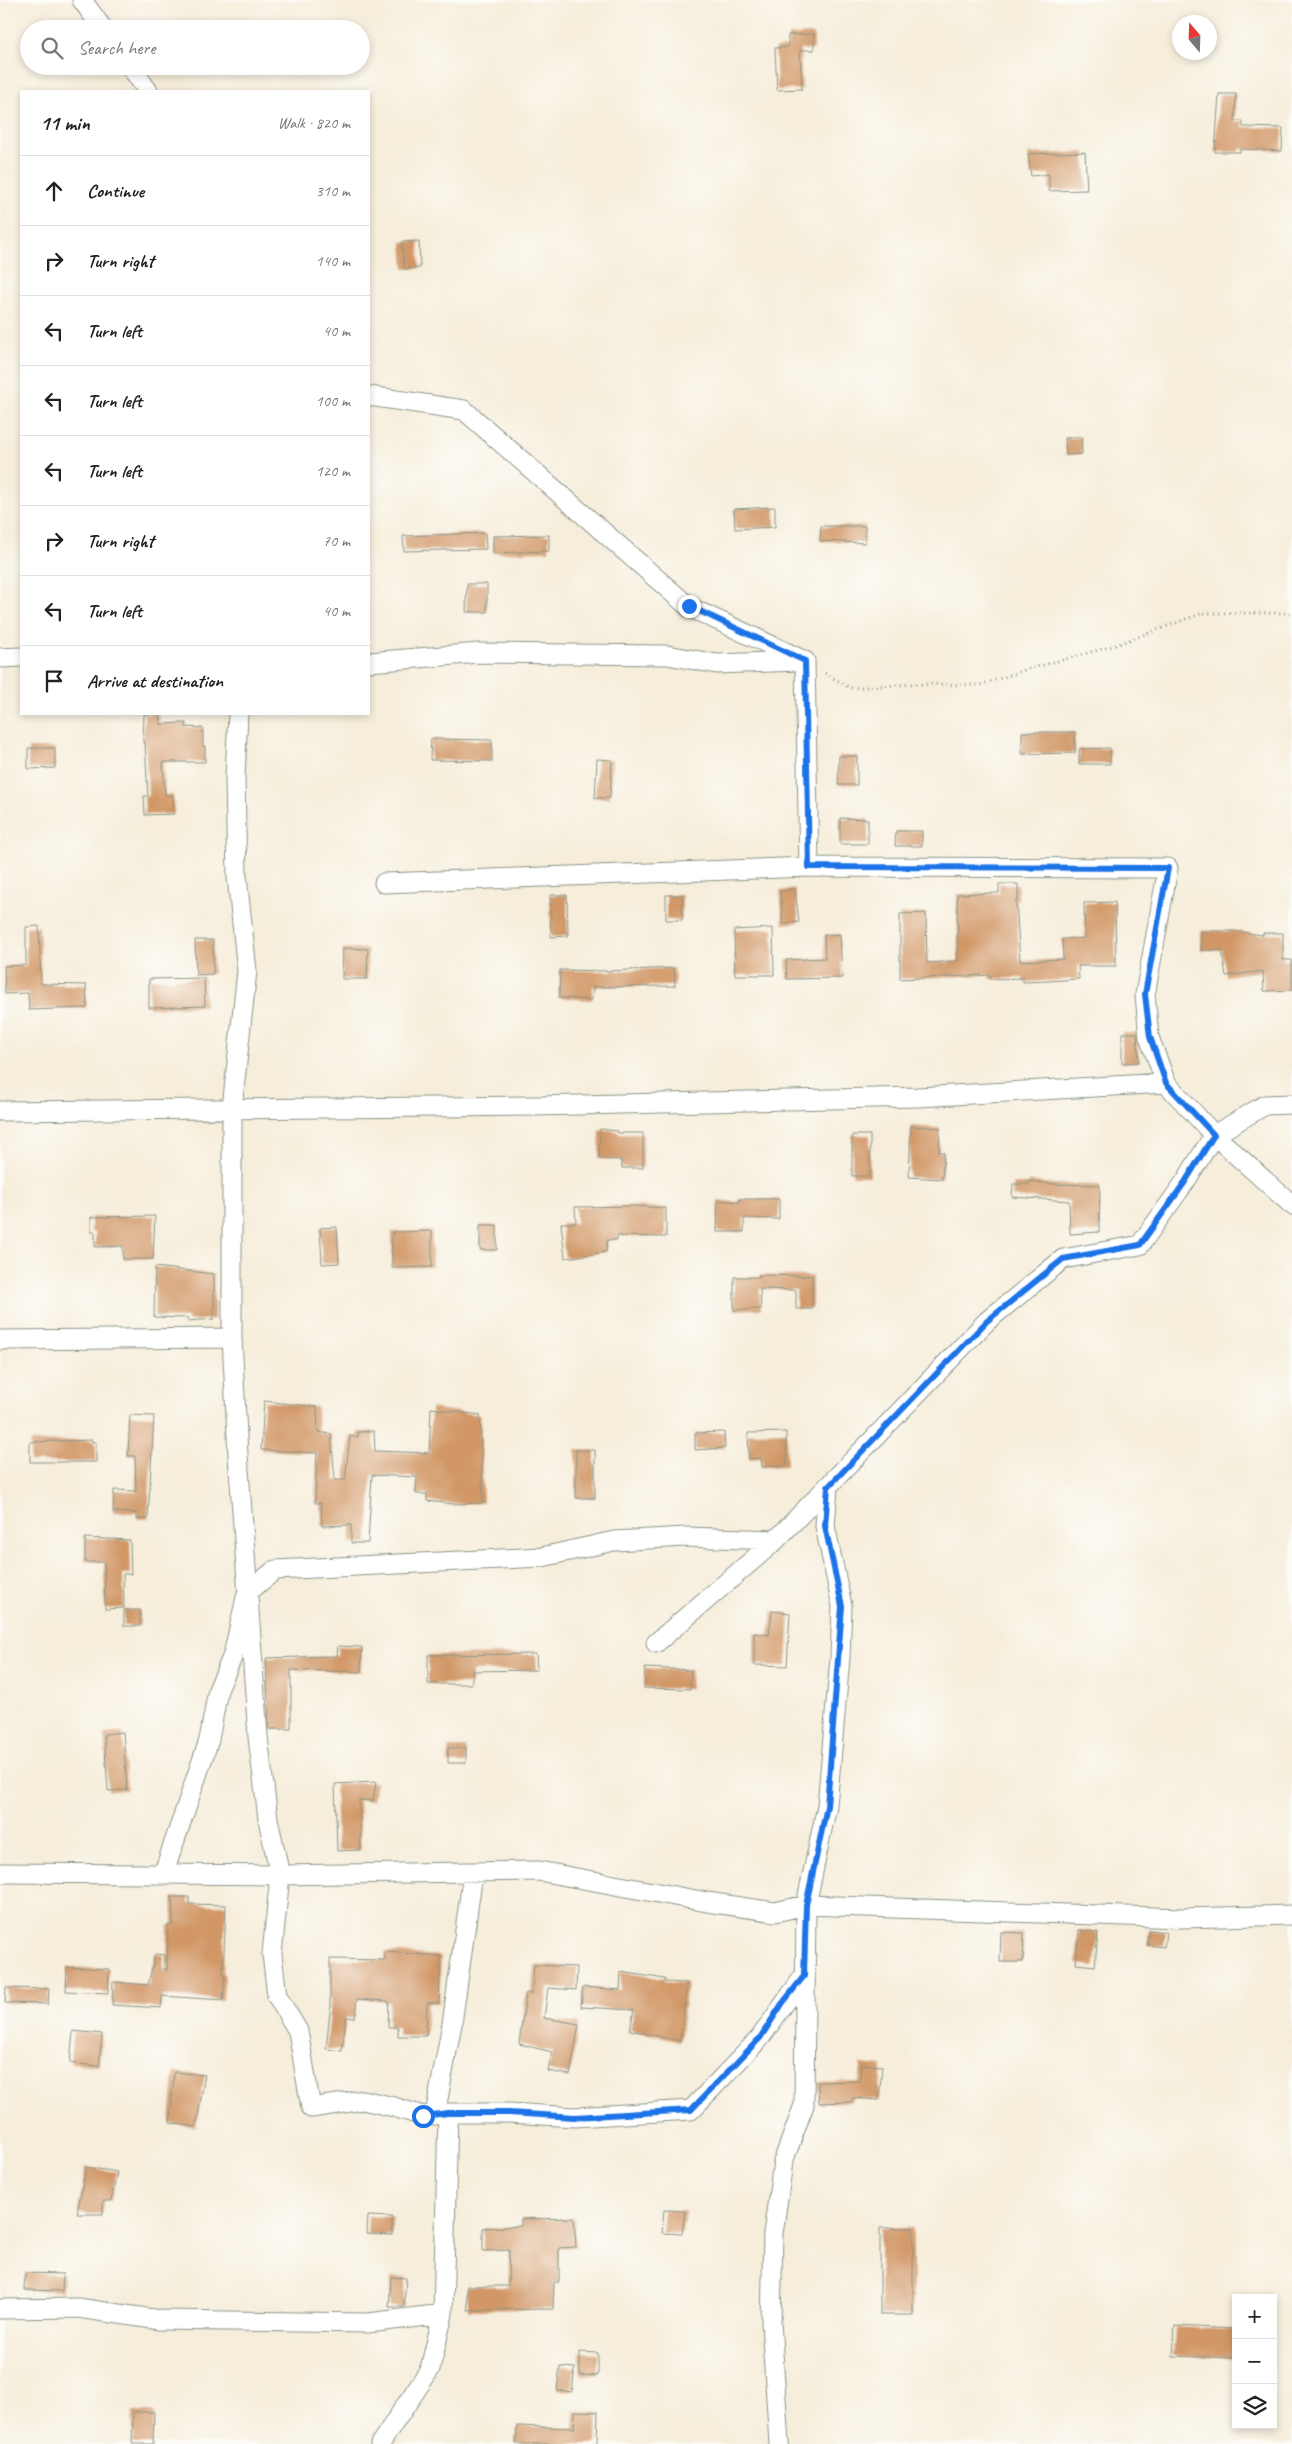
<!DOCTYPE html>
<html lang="en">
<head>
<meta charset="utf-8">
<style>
	body { margin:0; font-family:Caveat,sans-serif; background:#f2f2f2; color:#222 }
	.controls { position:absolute; right:15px; bottom:15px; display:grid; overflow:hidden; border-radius:0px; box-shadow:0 2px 8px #0003 }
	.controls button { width:45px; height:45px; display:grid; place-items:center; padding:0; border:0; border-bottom:1px solid #e0e0e0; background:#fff; color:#222; font:25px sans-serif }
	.compass { position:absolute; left:1172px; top:15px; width:45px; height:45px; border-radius:50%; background:#fff; box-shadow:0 2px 8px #0003; rotate:341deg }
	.stop { position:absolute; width:15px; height:15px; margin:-11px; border:4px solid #1a73e8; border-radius:50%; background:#fff }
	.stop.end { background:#1a73e8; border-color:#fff; box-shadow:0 1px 5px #0008 }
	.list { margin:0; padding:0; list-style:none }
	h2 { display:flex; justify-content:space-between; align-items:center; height:65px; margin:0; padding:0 20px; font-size:21px }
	h2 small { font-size:16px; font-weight:400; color:#767676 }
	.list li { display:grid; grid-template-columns:32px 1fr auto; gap:15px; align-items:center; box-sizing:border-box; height:70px; padding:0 20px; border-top:1px solid #e0e0e0 }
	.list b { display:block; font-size:19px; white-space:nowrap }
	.list em { font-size:16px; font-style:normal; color:#767676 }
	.icon { flex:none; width:28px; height:28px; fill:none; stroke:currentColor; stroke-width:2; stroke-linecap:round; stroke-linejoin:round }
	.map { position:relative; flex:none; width:1292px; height:2444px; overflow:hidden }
	.search { position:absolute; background:#fff; box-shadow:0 2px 8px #0003; left:20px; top:20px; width:350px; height:55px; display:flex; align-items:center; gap:12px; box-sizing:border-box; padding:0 18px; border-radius:28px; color:#767676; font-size:19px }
	.panel { position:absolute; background:#fff; box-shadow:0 2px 8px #0003; left:20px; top:90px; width:350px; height:625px; border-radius:0px }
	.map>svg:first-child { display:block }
	.building { fill:#d19766 }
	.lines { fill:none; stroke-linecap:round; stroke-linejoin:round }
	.minor-casing { stroke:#8a9587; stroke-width:21 }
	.path { stroke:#8a9587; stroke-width:3; stroke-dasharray:1 4; stroke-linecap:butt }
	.minor { stroke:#fff; stroke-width:19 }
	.route { stroke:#1a73e8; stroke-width:6 }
</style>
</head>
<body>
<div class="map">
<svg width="1292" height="2444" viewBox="0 0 1292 2444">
	<rect width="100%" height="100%" fill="#fdfcf7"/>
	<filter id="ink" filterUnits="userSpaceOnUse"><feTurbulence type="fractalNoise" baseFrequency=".02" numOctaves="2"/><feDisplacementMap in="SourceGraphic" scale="10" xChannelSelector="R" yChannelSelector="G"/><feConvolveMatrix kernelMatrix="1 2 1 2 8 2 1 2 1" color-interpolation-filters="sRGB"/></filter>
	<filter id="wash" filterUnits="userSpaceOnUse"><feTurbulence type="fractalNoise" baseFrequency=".0096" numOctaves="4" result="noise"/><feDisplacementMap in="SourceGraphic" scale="20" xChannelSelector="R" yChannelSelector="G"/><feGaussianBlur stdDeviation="1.12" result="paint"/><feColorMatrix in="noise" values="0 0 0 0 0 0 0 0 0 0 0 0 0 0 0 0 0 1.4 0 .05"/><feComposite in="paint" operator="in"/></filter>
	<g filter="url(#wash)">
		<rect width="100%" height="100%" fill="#f6edda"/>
		<g id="blocks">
			<path class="building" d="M814,34V50H800L802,89L777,90L775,48L788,47V35Z
				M1219,94H1236L1235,121H1243V127L1283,128L1282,151L1240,149V152H1215Z
				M1085,152L1087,190L1049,191V174L1031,176L1028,154Z
				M419,241L420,268L404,269L402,242Z
				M1081,437L1082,454L1066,455L1065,438Z
				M775,507V527L735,529L734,509Z
				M821,526H865V543L820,541Z
				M485,533L486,549L404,551L403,536Z
				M549,535V551L493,553V536Z
				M467,584H487V612H466Z
				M144,714H159L160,724L186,723V727L203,728V746H205V762H163L165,795H173L174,814L145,815L144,796H148L145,743H143Z
				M1022,732H1075V753L1022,754Z
				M431,739L492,740V761L430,760Z
				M28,748H55V768L28,769Z
				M1110,748V764H1079V749Z
				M839,756H857V785H838Z
				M597,759L612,760L610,798H595Z
				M840,818L868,819V844H840Z
				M896,831H922V846H895Z
				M999,884H1018V900H1016L1020,961L1063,959L1062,939L1085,938L1084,903L1115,902L1116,966H1078L1079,979L1049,981L1023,982V978L990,979V975L900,979V914L926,913L927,963L958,961L957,894L999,893Z
				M795,889L799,922L783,924L780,891Z
				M550,895H567L568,936L551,937Z
				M666,895H682V920H666Z
				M39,926L41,984L86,985L87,1008L29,1010L28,993L5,994L4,966L26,965V927Z
				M773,928L774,975H735L734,930Z
				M1201,931H1234L1263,935V933H1283V960H1292V990L1264,991L1263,971L1226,976L1222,950H1201Z
				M840,934L842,978L787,979L786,960L825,958L824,935Z
				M195,940H213V974L196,975Z
				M343,948L368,949L367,979H342Z
				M674,968L675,986L593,987L592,1000L559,998L560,970L607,971Z
				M204,978L205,1006L149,1008V979Z
				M1122,1033H1137L1139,1062L1122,1063Z
				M911,1126L940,1128L939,1152H944L942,1179L909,1177Z
				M600,1129L618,1131V1133H643V1168H622L621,1160L599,1159Z
				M852,1135H870V1176H852Z
				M1029,1181L1053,1184L1100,1185L1099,1232L1070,1234L1069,1201L1012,1197L1013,1184H1029Z
				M739,1199H779V1219L744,1218V1232H717L718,1200L739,1202Z
				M633,1206L666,1208V1237L617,1236V1240H607L606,1252L565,1258L561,1223H576L575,1207Z
				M155,1216L153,1259H123V1246L95,1247V1232H91V1217Z
				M480,1225H497V1250H480Z
				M337,1227L339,1263L322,1264L320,1228Z
				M432,1231V1267L392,1268V1232Z
				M155,1267L214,1274V1319L188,1321V1318L154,1317Z
				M759,1275L812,1276V1309H796V1290L760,1289L761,1309L734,1310V1277H759Z
				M264,1401L317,1407L318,1432L331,1434L335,1480H345L350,1436L358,1437V1432L374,1431L375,1451L429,1453L431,1408L480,1415L483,1503L453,1504L427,1501V1494H416L417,1477L372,1475L368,1543H351V1525L322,1526L321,1503H315L317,1453L261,1450Z
				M130,1415L154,1416L148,1519H137V1513L113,1512L114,1490L136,1491L135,1456H128Z
				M724,1432L725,1448L695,1450V1433Z
				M786,1432L787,1466L762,1467L761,1458L749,1459L748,1433Z
				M92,1440V1442H96V1462H30V1442Z
				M576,1450H595V1498H576Z
				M85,1538L130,1540L131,1574H123L124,1608L105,1609L104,1562H85Z
				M124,1610H140V1626H124Z
				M772,1611L790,1613L787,1666L754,1665V1633L769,1635Z
				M338,1646L362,1647L361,1672L291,1670V1729H269L266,1658L337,1656Z
				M536,1654L537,1670L472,1671V1684H428V1655Z
				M645,1668L691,1670L690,1689L644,1688Z
				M123,1732L127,1790L108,1791L104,1734Z
				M448,1748H466V1763H448Z
				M376,1782L373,1801L359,1800L361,1850L337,1851L335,1784Z
				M172,1897H189V1904L226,1905L223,1974L225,1975L223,2000L162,1996L161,2008L112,2005L113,1982L148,1985L155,1954L164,1955V1969L167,1970L168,1925H173Z
				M1079,1930L1098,1932L1095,1966L1076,1964Z
				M1149,1930L1166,1932L1164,1947L1147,1945Z
				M1001,1932L1024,1933L1023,1962H1000Z
				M385,1952L441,1956L439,2003H427L426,2036H398V2027H388L389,2002L386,2001L357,1999L355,2018L346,2017L342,2051L326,2049L330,2012V1959L385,1960Z
				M534,1965L577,1967L576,1990L548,1988L544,2018L579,2024L570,2075L548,2071L552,2052L519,2044L526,1993H532Z
				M67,1967L109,1969L108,1993L66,1991Z
				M621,1972L665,1979V1982L687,1983L680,2041L630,2030L634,2010L581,2007L583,1987L620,1990Z
				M6,1988L49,1989L48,2004L5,2003Z
				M73,2031L102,2034L99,2066L70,2063Z
				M861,2064L882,2066L879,2100L852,2098V2102L819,2103L818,2082L860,2081Z
				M174,2072L205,2075L196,2127L170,2123Z
				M86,2167L117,2172L111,2201H103V2214H77Z
				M664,2210L685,2211L682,2234L662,2233Z
				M368,2216L392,2217V2235L367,2234Z
				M574,2218L576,2247L559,2248V2282H554L553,2309L468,2310L467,2286H508L509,2250L483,2251V2228L521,2226V2219Z
				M880,2228H913V2315H880Z
				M25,2273L63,2274L62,2291L24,2290Z
				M391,2277L406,2278L404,2307H389Z
				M1175,2326L1236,2329V2358L1173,2356Z
				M580,2352L598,2353V2376L580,2375Z
				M560,2367L575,2368L572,2392L557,2390Z
				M575,2411L598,2412L597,2444H516L517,2426L574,2428Z
				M133,2412H154L153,2444H132Z"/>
		</g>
	</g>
	<g filter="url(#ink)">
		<use href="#blocks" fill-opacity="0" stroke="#8a9587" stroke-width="1"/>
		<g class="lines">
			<defs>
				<path id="minor" d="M82,0L103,29
					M130,66L148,91
					M369,396L464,410L689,607L805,661L809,867
					M0,658L21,657
					M369,662L479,653L667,655L717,664L801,661
					M238,714L235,777L237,877L247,971L232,1108V1338L238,1455L258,1737L268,1819L280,1875L272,1954L277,1996L298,2031L311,2108L363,2100L394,2107L423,2116L448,2113
					M384,883L809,867L1168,868L1145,995L1149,1037L1166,1083L1214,1135L1292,1205
					M0,1111L536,1106L918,1097L1166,1083
					M0,1340L232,1338
					M656,1643L776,1540L987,1321L1063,1259L1140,1245L1185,1182L1214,1135L1265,1105L1292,1104
					M0,1873L280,1875L539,1871L707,1902L775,1912L806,1905L1182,1918L1292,1915
					M163,1875L209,1740L218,1690L233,1655L247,1593L275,1570L542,1557L614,1541L685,1537L776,1540
					M435,2115L452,2024L473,1873
					M0,2309L78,2308L160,2320L368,2323L443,2314
					M380,2444L430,2369L443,2314L448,2113H509L575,2117L691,2110L760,2038L804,1976
					M779,2444L771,2322L773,2234L783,2162L804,2105L806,1905L827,1806L840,1658L842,1606L825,1526L828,1487"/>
			</defs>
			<use href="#minor" class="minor-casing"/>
			<path class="path" d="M825,673L850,688L912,684L980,685L1025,670L1113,646L1203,613H1292"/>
			<use href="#minor" class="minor"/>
		</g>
	</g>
	<g class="lines" filter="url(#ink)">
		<path class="route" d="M423,2116L448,2113H509L575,2117L691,2110L760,2038L782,2004L804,1976L806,1905L827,1806L842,1606L825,1526L828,1487L987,1321L1063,1259L1140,1245L1185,1182L1214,1135L1166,1083L1150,1037L1145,994L1168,868L809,867L805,661L689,606"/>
	</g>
</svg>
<div class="controls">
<button>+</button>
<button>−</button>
<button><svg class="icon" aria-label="layers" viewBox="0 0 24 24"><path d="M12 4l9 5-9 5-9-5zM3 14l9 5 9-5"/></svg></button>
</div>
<svg class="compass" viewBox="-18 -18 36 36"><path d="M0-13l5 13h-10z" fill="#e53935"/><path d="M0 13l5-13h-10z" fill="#767676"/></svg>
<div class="stop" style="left:423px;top:2116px"></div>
<div class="stop end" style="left:689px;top:606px"></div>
<div class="search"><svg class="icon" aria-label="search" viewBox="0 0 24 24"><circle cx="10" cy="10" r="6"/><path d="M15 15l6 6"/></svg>Search here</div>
<section class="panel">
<h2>11 min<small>Walk · 820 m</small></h2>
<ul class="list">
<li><svg class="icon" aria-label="ahead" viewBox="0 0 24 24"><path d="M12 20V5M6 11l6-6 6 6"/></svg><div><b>Continue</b></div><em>310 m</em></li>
<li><svg class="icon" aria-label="right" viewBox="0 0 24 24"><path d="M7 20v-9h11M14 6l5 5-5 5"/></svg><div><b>Turn right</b></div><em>140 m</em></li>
<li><svg class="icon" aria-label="left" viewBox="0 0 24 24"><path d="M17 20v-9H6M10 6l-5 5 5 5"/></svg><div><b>Turn left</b></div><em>40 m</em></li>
<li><svg class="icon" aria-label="left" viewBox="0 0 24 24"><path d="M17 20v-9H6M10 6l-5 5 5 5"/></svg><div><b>Turn left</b></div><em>100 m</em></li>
<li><svg class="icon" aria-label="left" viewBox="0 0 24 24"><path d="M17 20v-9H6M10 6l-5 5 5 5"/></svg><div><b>Turn left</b></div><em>120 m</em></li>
<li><svg class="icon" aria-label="right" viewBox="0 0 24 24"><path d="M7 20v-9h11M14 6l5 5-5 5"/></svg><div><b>Turn right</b></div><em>70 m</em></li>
<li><svg class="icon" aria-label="left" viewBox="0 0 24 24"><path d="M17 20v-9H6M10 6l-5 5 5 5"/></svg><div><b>Turn left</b></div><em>40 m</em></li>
<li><svg class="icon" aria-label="arrive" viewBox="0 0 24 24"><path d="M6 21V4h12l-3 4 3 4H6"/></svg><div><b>Arrive at destination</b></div></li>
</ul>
</section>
</div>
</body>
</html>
